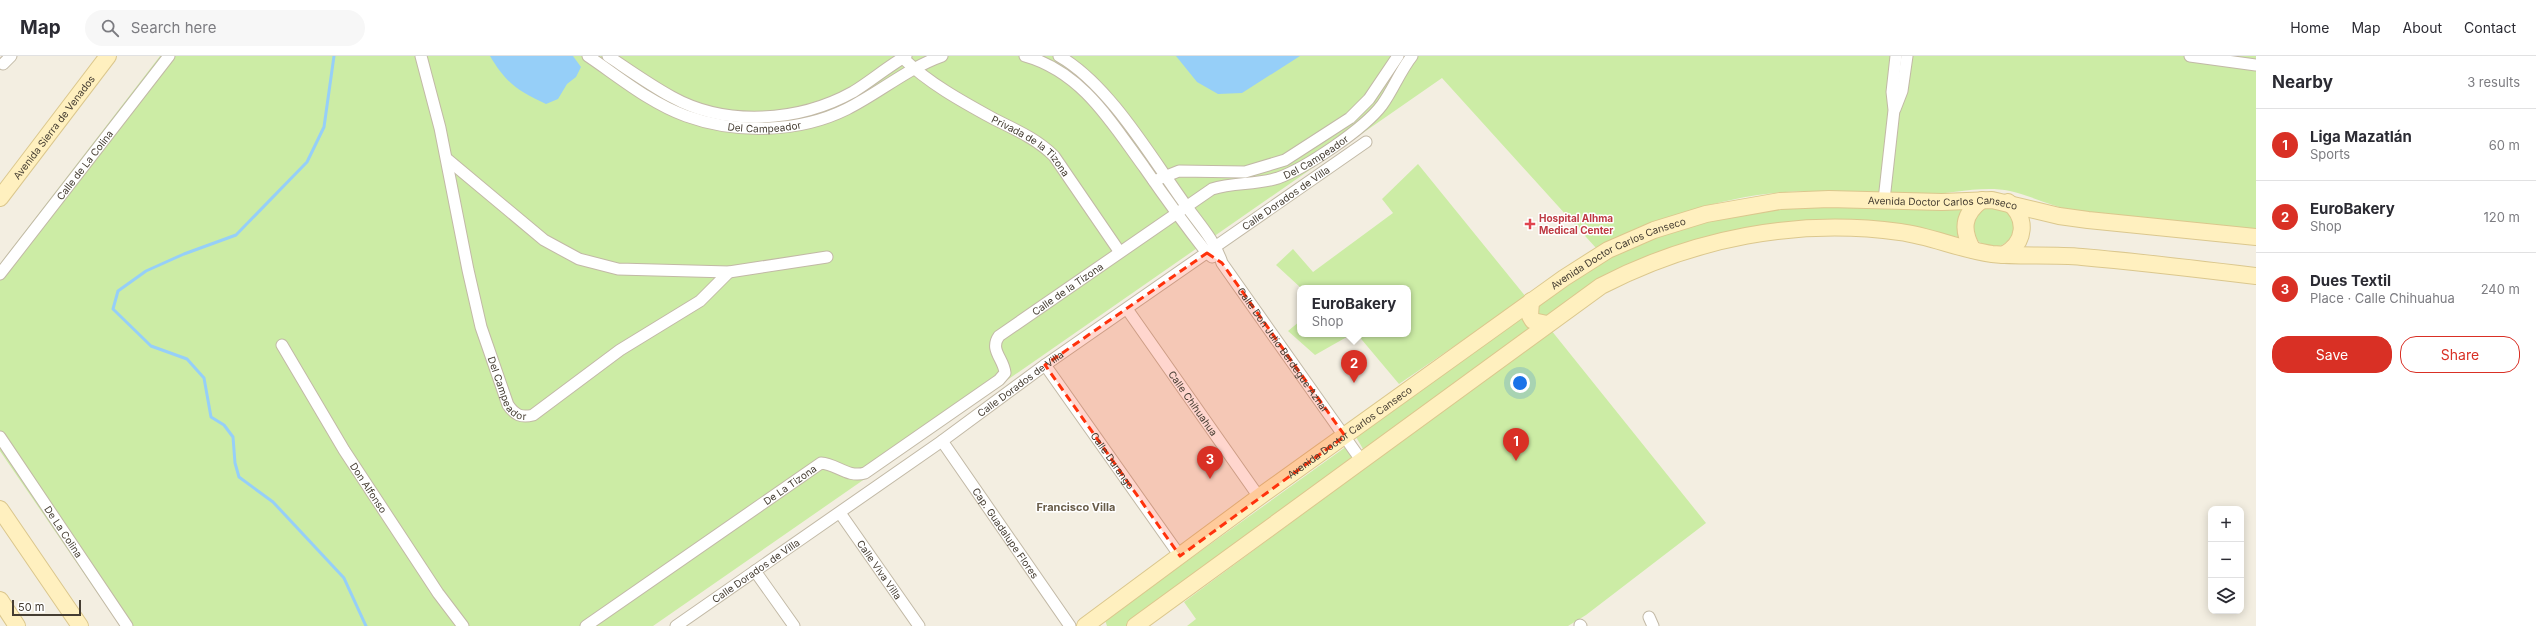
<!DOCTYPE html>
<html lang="en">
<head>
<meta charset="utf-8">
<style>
	body { margin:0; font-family:Inter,sans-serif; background:#f7f7f7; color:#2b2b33 }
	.controls { position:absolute; right:12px; bottom:12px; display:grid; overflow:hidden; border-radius:8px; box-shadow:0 2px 10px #0003 }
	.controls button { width:36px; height:36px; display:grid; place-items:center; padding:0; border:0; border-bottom:1px solid #e1e1e2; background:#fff; color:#2b2b33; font:20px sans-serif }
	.scale { position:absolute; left:12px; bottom:10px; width:69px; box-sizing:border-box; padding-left:4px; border:2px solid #453d32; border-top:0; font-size:11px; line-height:14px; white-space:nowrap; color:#453d32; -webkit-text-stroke:3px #fff; paint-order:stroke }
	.you { position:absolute; left:1520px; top:327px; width:14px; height:14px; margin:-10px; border:3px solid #fff; border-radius:50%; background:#1a73e8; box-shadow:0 0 0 6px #1a73e833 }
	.badge { display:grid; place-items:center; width:26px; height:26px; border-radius:50%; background:#d93025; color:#fff; font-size:13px; font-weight:700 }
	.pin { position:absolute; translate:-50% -33px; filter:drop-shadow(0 1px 2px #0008) }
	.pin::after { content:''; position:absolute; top:21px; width:14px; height:12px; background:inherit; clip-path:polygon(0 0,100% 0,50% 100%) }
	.popup { position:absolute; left:1297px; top:229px; width:114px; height:52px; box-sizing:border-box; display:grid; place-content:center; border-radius:8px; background:#fff; filter:drop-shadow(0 1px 3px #0005); font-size:13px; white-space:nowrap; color:#7c7c81 }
	.popup b { font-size:15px; color:#2b2b33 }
	.popup::after { content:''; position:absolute; left:50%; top:100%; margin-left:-8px; border:8px solid transparent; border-top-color:#fff }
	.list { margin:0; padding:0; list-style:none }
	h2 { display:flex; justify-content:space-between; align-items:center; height:52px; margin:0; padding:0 16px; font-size:17px }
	h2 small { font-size:13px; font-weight:400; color:#7c7c81 }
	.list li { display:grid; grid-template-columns:26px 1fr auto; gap:12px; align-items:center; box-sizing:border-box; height:72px; padding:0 16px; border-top:1px solid #e1e1e2 }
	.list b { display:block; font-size:15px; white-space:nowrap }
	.list p { margin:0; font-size:13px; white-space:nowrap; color:#7c7c81 }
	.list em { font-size:13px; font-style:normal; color:#7c7c81 }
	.actions { display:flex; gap:8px; padding:12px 16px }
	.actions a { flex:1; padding:9px 0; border:1px solid #d93025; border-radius:16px; text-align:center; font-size:14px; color:#d93025 }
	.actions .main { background:#d93025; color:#fff }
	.icon { flex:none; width:22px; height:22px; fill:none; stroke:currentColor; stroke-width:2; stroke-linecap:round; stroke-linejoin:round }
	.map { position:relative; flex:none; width:2256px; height:570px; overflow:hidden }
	header { display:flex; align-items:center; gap:24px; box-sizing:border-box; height:56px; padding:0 20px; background:#fff; border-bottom:1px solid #e1e1e2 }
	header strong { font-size:19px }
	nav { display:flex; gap:22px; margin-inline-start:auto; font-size:14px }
	.search { width:280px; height:36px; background:#f7f7f7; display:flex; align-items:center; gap:10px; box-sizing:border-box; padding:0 14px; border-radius:22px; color:#7c7c81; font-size:15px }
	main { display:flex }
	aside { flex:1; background:#fff }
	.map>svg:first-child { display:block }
	.green { fill:#cceca5 }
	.water { fill:#96cff8 }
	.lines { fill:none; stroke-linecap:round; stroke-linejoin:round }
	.stream { stroke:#96cff8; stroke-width:3 }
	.street-casing { stroke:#c2b9a6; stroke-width:13 }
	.secondary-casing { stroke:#dbc78d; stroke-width:18 }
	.street { stroke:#fff; stroke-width:11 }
	.secondary { stroke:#fff0bf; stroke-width:16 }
	.marked { fill:#ff320c; fill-opacity:0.2; stroke:#ff320c; stroke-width:3; stroke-dasharray:8 5; stroke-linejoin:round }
	.health-dot { fill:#e0444e; stroke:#fff; stroke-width:1.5 }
	.labels { text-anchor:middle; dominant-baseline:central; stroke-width:3; stroke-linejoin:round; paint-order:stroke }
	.street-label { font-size:10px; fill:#453d32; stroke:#fff }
	.health-label { font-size:10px; font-weight:bold; fill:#be3a42; stroke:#fff; text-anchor:start }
	.neighbourhood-label { font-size:11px; font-weight:bold; fill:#685c48; stroke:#fff }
</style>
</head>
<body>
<header>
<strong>Map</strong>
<div class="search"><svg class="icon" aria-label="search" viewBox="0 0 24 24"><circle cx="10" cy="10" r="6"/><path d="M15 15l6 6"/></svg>Search here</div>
<nav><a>Home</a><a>Map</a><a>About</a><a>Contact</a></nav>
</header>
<main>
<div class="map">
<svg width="2256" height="570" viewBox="0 0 2256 570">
	<rect width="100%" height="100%" fill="#f3eee1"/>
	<path class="green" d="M160,0H2256V175L2074,155C2052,150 2031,140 2010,135C1982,129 1951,138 1923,139C1884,140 1846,135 1808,135C1732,136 1664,160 1596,192L1442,22L653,570H120L0,395V208Z
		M1418,108L1526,241L1399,328L1357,278H1408V232H1301L1276,209L1293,193L1313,216L1393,157L1382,143Z
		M1972 170a21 21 0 1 1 42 0a21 21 0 1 1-42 0Z
		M1782,150L1967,151L1962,182L1919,173L1867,166L1658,199L1366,398L1356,381L1526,253L1630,190L1690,169Z
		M1300,265V278H1352L1315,299L1288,275Z
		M1551,274L1706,467L1586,559L1568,570H1187L1196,563L1184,546Z
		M1347,390L1353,398L1351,403L1129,570H1107L1105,564Z"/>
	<path class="water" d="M490,0H573L581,11L576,21L567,28L558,43L546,48C518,35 506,27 490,0Z
		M1176,0H1300L1242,37L1218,38L1197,26Z"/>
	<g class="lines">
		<path class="stream" d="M334,0L324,71L307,106L236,179L184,198L146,215L118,235L113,253L151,290L187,303L204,322L211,361L224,369L233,381L235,407L239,421L273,446L344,522L366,570"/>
		<defs>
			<g id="street">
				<path id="s1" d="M421,0L440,72L468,214L481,271L508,349C515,359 521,362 533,359L620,294L700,245L729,216"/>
				<path id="s2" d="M588,0C619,21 650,47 686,60C736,78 799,77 847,53C879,37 908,12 942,0"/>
				<path d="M608,0C629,14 650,29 672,41C726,71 799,66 853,36C871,25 887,11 906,0"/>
				<path d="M1025,0C1082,16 1111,66 1144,111C1164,140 1185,169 1207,197L1212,201"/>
				<path id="s3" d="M1059,0C1110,29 1152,103 1187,151C1200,169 1215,185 1222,207L1361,404"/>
				<path d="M2190,0L2256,9"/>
				<path id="s4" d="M903,2C928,27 963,46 994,63C1016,74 1037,83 1054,100L1119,195"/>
				<path d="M3,8L11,0"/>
				<path d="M1895,53L1902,35L1907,0"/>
				<path d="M447,103L544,184L579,203L618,213L729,216L827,201"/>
				<path d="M1154,125L1179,115L1245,116L1285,104L1350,62L1369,43L1398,0"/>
				<path d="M1884,144L1894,54L1892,36L1896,0"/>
				<path id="s5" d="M0,218L169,0"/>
				<path id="s6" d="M1127,253L1259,441"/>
				<path id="s7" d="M282,289L344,394L438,537L463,570"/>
				<path id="s8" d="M1045,309L1180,500"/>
				<path id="s9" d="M0,381L127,570"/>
				<path id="s10" d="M942,385L1070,570"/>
				<path id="s11" d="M840,457L919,570"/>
				<path d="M755,515L794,570"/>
				<path d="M1649,561L1653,570"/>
				<path d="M1580,569L1581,570"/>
				<path id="s12" d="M586,570L821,407C837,408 847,422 865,417L999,324L1005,317C1004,303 989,294 999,280L1212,133C1233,126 1256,129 1278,122C1306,112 1364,73 1382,49C1393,34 1400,15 1412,0"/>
				<path id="s13" d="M676,570L942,385L1045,309L1366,86"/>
			</g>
			<g id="secondary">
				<path id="s14" d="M0,142L108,0"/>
				<path d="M1973,194C1961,174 1963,158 1982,144"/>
				<path d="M2003,199C2026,187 2028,162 2008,146"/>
				<path d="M1531,245L1530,260L1533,265L1547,268"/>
				<path d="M0,453L80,570"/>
				<path d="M0,544L17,570"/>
				<path id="s15" d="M1085,570L1259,441L1564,222L1608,194L1654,174L1706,158L1780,145L1829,143L1942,146L1992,144L2059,160L2088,164L2256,181"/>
				<path d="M1135,570L1601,230C1694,182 1796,162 1900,176C1931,180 1961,194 1992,198C2021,201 2052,198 2082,201C2140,206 2198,213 2256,220"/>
			</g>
		</defs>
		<use href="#street" class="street-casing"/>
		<use href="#secondary" class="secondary-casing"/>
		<use href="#street" class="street"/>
		<use href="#secondary" class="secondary"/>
	</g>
	<path class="marked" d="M1207,197L1222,207L1345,380L1180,500L1045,309Z"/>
	<path class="health-dot" d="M1528 162h4v4h4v4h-4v4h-4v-4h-4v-4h4z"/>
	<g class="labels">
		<g class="street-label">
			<text stroke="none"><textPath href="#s2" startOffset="195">Del Campeador</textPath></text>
			<text stroke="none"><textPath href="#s14" startOffset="89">Avenida Sierra de Venados</textPath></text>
			<text stroke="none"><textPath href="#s4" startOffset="156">Privada de la Tizona</textPath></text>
			<text stroke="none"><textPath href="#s12" startOffset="913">Del Campeador</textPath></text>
			<text stroke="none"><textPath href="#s5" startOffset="138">Calle de La Colina</textPath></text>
			<text stroke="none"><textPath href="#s13" startOffset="745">Calle Dorados de Villa</textPath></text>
			<text stroke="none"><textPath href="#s15" startOffset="987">Avenida Doctor Carlos Canseco</textPath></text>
			<text stroke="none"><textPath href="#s15" startOffset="652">Avenida Doctor Carlos Canseco</textPath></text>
			<text stroke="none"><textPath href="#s12" startOffset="627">Calle de la Tizona</textPath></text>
			<text stroke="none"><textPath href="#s3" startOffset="372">Calle Don Julio Berdegue Aznar</textPath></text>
			<text stroke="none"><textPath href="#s13" startOffset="421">Calle Dorados de Villa</textPath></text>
			<text stroke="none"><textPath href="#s1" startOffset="346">Del Campeador</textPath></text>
			<text stroke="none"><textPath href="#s6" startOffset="115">Calle Chihuahua</textPath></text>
			<text stroke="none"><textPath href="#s15" startOffset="328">Avenida Doctor Carlos Canseco</textPath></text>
			<text stroke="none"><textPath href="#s8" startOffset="117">Calle Durango</textPath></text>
			<text stroke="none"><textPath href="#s12" startOffset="248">De La Tizona</textPath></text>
			<text stroke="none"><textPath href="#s7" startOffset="167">Don Alfonso</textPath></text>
			<text stroke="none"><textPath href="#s9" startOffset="114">De La Colina</textPath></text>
			<text stroke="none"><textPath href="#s10" startOffset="112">Cap. Guadalupe Flores</textPath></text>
			<text stroke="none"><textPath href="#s11" startOffset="69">Calle Viva Villa</textPath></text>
			<text stroke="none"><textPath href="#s13" startOffset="97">Calle Dorados de Villa</textPath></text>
		</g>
		<g class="health-label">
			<text x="1539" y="162">Hospital Alhma<tspan x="1539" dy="12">Medical Center</tspan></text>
		</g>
		<g class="neighbourhood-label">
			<text x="1076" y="451">Francisco Villa</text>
		</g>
	</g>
</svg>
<div class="controls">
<button>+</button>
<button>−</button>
<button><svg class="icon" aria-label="layers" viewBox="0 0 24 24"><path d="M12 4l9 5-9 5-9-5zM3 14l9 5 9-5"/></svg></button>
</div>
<div class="scale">50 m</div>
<div class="you"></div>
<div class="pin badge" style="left:1516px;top:405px">1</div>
<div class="pin badge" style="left:1354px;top:327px">2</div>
<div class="popup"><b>EuroBakery</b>Shop</div>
<div class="pin badge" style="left:1210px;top:423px">3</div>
</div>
<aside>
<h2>Nearby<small>3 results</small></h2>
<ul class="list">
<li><span class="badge">1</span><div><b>Liga Mazatlán</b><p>Sports</p></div><em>60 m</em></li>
<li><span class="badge">2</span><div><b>EuroBakery</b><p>Shop</p></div><em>120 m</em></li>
<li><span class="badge">3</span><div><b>Dues Textil</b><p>Place · Calle Chihuahua</p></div><em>240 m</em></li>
</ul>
<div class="actions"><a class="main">Save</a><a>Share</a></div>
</aside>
</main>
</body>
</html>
